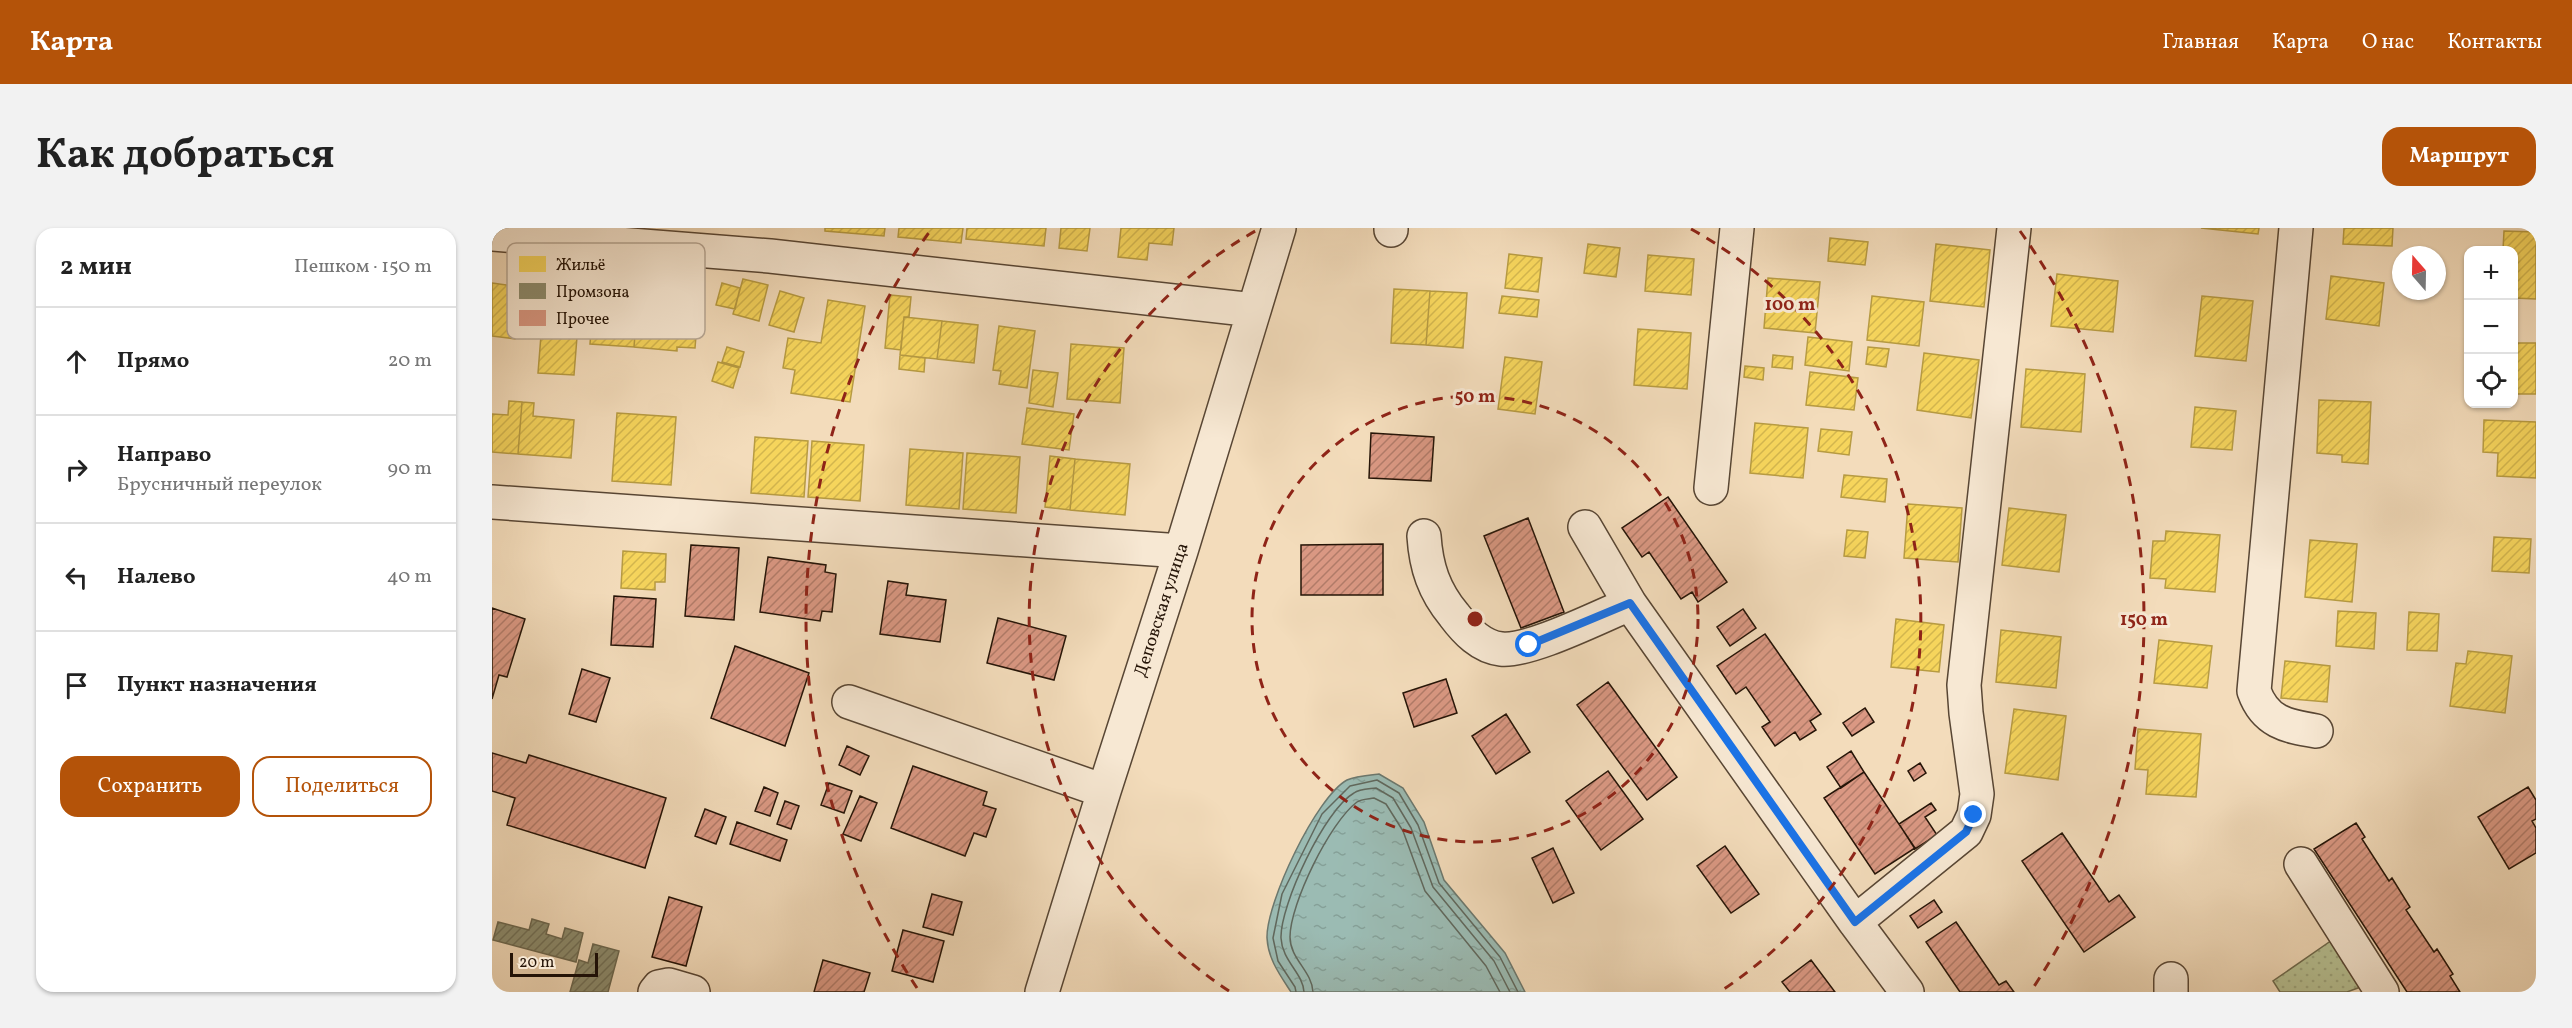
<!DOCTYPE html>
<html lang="ru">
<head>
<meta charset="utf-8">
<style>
	body { margin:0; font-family:Vollkorn,serif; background:#f2f2f2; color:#222 }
	.controls { position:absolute; right:18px; top:18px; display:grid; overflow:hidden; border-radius:12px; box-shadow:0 2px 4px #0004 }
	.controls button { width:54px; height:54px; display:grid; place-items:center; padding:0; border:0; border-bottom:2px solid #e0e0e0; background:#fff; color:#222; font:30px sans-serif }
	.compass { position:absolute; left:1900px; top:18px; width:54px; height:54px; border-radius:50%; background:#fff; box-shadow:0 2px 4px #0004; rotate:340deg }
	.scale { position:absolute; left:18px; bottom:15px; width:88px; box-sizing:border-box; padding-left:6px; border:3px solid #251407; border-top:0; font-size:16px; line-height:21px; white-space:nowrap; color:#251407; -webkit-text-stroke:4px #f7e8d3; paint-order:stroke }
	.stop { position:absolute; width:18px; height:18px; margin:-14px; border:4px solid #1a73e8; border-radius:50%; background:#fff }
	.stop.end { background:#1a73e8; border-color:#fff; box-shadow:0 2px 6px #0008 }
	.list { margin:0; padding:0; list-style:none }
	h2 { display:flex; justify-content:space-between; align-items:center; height:78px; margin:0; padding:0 24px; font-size:26px }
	h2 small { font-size:20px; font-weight:400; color:#767676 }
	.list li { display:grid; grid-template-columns:39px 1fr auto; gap:18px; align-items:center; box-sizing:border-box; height:108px; padding:0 24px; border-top:2px solid #e0e0e0 }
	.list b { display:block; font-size:22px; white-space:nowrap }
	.list p { margin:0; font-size:20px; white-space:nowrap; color:#767676 }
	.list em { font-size:20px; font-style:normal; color:#767676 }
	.actions { display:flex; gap:12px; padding:18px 24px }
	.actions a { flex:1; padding:14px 0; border:2px solid #b45309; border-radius:18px; text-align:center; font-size:21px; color:#b45309 }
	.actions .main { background:#b45309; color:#fff }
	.icon { flex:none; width:33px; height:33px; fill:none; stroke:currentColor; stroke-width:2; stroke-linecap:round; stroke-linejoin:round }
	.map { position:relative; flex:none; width:2044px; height:764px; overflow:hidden; border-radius:18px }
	header { display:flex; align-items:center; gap:36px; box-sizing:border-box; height:84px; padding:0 30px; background:#b45309; color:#fff }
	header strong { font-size:28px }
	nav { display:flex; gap:33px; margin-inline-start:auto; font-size:21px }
	.intro { display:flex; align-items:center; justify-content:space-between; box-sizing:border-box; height:144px; padding:0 36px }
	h1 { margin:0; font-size:42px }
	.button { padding:15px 27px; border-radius:18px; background:#b45309; color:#fff; font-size:21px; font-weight:700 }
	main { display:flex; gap:36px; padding:0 36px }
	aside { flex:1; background:#fff; border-radius:18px; box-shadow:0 2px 4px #0004 }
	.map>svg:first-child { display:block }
	.park { fill:url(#park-dots); stroke:#6e6a4d; stroke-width:1.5 }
	.water { fill:url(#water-ripples); stroke:#6c786e; stroke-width:1.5 }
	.homes { fill:url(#homes-hatch); stroke:#b79b42; stroke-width:1.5 }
	.industry { fill:url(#industry-hatch); stroke:#6d684f; stroke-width:1.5 }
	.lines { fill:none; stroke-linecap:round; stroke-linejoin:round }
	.shore { stroke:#60685d; stroke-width:1.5 }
	.building { fill:url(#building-hatch); stroke:#251407; stroke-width:1.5 }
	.minor-casing { stroke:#584634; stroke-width:36 }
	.minor { stroke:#f7e8d3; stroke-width:33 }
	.route { stroke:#1a73e8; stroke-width:8 }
	.ring { fill:none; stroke:#8f2418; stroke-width:3; stroke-dasharray:10 8 }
	.labels { text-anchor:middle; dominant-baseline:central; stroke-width:6; stroke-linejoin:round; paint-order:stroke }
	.street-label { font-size:18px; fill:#251407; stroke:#f7e8d3 }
	.key { fill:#f7e8d3; stroke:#b8a896; stroke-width:1.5 }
	.key-label { font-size:16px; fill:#251407 }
	.centre { fill:#8f2418; stroke:#f7e8d3; stroke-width:3 }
	.ring-label { font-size:18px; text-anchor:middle; font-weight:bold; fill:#8f2418; stroke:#f7e8d3; stroke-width:6; stroke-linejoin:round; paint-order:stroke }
</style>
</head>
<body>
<header>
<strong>Карта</strong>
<nav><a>Главная</a><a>Карта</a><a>О нас</a><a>Контакты</a></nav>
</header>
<div class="intro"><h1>Как добраться</h1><a class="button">Маршрут</a></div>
<main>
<aside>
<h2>2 мин<small>Пешком · 150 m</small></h2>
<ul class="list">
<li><svg class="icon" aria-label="ahead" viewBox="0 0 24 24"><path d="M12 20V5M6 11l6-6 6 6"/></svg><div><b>Прямо</b></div><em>20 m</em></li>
<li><svg class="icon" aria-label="right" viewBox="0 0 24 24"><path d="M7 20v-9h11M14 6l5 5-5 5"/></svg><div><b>Направо</b><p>Брусничный переулок</p></div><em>90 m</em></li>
<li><svg class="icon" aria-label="left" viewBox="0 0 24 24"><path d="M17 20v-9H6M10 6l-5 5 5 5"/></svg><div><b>Налево</b></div><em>40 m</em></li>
<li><svg class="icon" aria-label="arrive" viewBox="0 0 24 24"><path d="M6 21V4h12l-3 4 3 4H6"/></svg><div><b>Пункт назначения</b></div></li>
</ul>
<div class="actions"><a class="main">Сохранить</a><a>Поделиться</a></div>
</aside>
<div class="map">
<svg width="2044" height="764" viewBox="0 0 2044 764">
	<defs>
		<pattern id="park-dots" width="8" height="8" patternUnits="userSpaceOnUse" patternTransform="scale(1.5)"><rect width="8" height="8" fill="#b7c193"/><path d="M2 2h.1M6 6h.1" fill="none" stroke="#9da57d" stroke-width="1.8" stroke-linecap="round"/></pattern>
		<pattern id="water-ripples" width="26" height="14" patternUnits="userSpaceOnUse" patternTransform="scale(1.5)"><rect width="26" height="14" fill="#9bbbb3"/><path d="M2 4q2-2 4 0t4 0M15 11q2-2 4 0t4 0" fill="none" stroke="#85a098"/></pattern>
		<pattern id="homes-hatch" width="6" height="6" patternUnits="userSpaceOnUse" patternTransform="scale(1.5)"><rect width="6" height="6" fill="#f6d55c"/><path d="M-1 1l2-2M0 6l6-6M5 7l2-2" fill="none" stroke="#d3b64e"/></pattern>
		<pattern id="industry-hatch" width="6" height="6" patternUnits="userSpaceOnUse" patternTransform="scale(1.5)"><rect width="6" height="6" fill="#8c8c6e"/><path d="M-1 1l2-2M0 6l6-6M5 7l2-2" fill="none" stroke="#727158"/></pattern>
		<pattern id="building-hatch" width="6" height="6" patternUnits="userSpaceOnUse" patternTransform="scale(1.5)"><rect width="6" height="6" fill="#da9883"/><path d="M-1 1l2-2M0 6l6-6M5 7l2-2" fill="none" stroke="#b17b69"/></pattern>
	</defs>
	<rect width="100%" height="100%" fill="#f3dcbb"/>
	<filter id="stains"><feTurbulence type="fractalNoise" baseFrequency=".00333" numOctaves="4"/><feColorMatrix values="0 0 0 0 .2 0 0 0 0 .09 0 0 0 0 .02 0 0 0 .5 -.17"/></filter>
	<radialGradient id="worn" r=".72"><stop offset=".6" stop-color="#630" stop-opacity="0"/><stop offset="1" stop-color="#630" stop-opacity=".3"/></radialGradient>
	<path class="park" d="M1843,710L1874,757L1855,764H1788L1781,753Z"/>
	<path class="water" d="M887,546L911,560L932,594L952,652L1013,725L1033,764H799C788,747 776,731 775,710C774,675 824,569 855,552C863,548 878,547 887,546Z"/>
	<path class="homes" d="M333,0H393L392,8L333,3Z
		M407,0H471L469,15L406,9Z
		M475,0H554L552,18L474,11Z
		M569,0H598L595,23L567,20Z
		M629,0H682L680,17L657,15L655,32L626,29Z
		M1709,0H1767L1766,6Z
		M1852,0H1901L1900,18L1851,16Z
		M2012,3L2044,4V71L2022,70V22H2011Z
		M1338,10L1376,14L1373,37L1336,33Z
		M1096,16L1128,20L1124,49L1092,45Z
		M1444,16L1498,22L1492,79L1438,73Z
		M1017,26L1050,30L1046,64L1013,60Z
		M1156,27L1202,31L1199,67L1153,63Z
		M1565,46L1626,53L1621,104L1559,98Z
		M1839,48L1892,55L1887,98L1834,91Z
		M1276,50L1328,54L1323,105L1272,100Z
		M251,51L276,57L267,93L241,86Z
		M109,54L122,55L121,66L146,68L142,119L98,116L102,65H108Z
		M0,55L29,59L23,111L0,108Z
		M230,55L248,60L243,81L224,77Z
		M902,61L938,63L934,117L899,115Z
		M288,63L312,70L302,104L277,97Z
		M938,63L975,65L971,120L934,117Z
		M398,67L419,69L417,89H412L409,122L393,120Z
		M146,68L189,71L188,82L206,83L203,120L185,119V123L142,119Z
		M1010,68L1047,72L1045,89L1007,85Z
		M1380,68L1432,74L1427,118L1375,112Z
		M1710,68L1761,73L1754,133L1703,128Z
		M336,72L373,78L358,174L299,165L303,142L291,140L296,110L329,115Z
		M412,89L450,93L445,131L408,127Z
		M450,93L486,97L482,135L445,131Z
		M507,98L543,103L535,160L507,156L509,143L501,142Z
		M1146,101L1199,105L1195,161L1142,157Z
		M49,107L85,109L82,147L46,145Z
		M1316,109L1360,114L1357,143L1313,137Z
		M2022,115H2044V166H2022Z
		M579,116L632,120L628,175L575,171Z
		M235,119L252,124L248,139L230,134Z
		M1376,119L1397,121L1394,139L1374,136Z
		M1432,125L1487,132L1479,190L1425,182Z
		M408,127L433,130L432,144L407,141Z
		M1281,127L1301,129L1300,141L1280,139Z
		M1013,129L1050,134L1043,186L1006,181Z
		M226,134L247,140L241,160L220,153Z
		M1253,138L1272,140L1271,152L1252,149Z
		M1534,141L1593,146L1589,204L1529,199Z
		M541,142L566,145L561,179L537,175Z
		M1318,144L1366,150L1362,182L1314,177Z
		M1827,172L1879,174L1876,236L1850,234V227L1825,225Z
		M17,173L30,174L26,226L0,224V186L16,187Z
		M30,174L42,175L41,188L82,192L79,230L26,226Z
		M1703,179L1744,183L1740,222L1699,219Z
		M535,180L582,186L577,222L530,216Z
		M125,185L184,189L179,257L120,253Z
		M1992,192L2044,194V250L2005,248L2006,225L1991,224Z
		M1263,195L1316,200L1311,250L1258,245Z
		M1329,201L1360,204L1357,227L1326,223Z
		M263,209L316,213L312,269L259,265Z
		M320,213L372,217L368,273L316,269Z
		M418,221L471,225L467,281L414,277Z
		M475,225L528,229L524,285L471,281Z
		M558,228L583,231L578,282L553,279Z
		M583,231L638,236L633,287L578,282Z
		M1352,247L1395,251L1393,274L1349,269Z
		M1416,276L1470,280L1466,334L1412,330Z
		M1517,280L1574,287L1567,344L1510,337Z
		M1355,302L1376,304L1373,330L1352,328Z
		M1674,303L1728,307L1723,364L1673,360L1674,351L1658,350L1661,313H1673Z
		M2002,309L2039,311L2037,345L2000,343Z
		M1818,312L1865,316L1860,374L1813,369Z
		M131,323L174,326L173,354H163V362L129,360Z
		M1846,383L1884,385L1882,421L1844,418Z
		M1917,384L1947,386L1945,423L1915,422Z
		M1404,391L1452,397L1447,444L1399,439Z
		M1509,402L1569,409L1564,460L1504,454Z
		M1667,412L1720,418L1715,460L1662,455Z
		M1976,423L2020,428L2013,485L1958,478L1964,435L1974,436Z
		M1793,433L1838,438L1835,474L1789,470Z
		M1522,481L1574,488L1566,552L1513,545Z
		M1646,501L1709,506L1704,569L1654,566L1656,542L1643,541Z"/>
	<path class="industry" d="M40,691L57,696L54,706L70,711L73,700L91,705L84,734L1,712L6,694L37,702Z
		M101,716L127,723L116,764H78L87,732L96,735Z"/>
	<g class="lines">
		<path class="shore" d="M804,764L803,759L786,733L781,710L790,666L830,586L858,558L885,552L907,565L926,597L947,655L1008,729L1026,764
			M812,764C811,745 790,733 789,710C788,677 833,581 862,565C867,561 877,561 884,560L901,570L919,600L941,659L1002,733L1018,764
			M821,764C820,743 798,731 798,709C798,676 838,594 865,574C869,571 877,571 882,570L894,576L911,603L933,663L994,738L1008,764"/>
	</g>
	<path class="building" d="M879,205L942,209L939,253L877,250Z
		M1176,269L1235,354L1206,374L1200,364L1189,371L1157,324L1150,329L1130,300Z
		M1036,290L1072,384L1029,400L992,308Z
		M891,316V367H809V317Z
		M199,317L247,320L242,392L193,388Z
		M276,329L334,337L333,344L344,346L340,384L330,383L328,393L268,384Z
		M396,353L416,356L414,367L454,372L448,414L388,406Z
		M122,368L164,371L161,419L119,417Z
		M0,380L33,391L15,449L7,447L0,471Z
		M1251,381L1264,400L1238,418L1225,399Z
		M506,390L574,408L562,452L495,435Z
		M1273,406L1329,486L1318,493L1324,502L1308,512L1303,504L1283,518L1270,499L1278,494L1254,459L1244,466L1225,438Z
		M243,418L317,445L293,518L219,490Z
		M90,441L118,450L104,494L77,486Z
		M954,451L965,485L922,499L911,465Z
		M1116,454L1185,549L1155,572L1085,477Z
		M1373,480L1382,494L1360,508L1351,495Z
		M1014,486L1038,524L1004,546L980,508Z
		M355,518L377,528L368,547L347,537Z
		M1359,523L1372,544L1349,560L1335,539Z
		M0,525L34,535L37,527L174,570L153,640L15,597L23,570L0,563Z
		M1428,535L1434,545L1422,553L1416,543Z
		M421,538L495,564L491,577L504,581L494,609L482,605L473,628L399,600Z
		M1116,543L1151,591L1109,622L1074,573Z
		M1372,544L1423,620L1383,646L1332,570Z
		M337,555L360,563L352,585L329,577Z
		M272,559L286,565L278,588L263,583Z
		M2036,559L2044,572V591L2040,593L2044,600V625L2017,641L1986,589Z
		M368,568L385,575L369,613L351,606Z
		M293,573L307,578L299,601L285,596Z
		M1439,575L1444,582L1433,589L1445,607L1423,621L1407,596Z
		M213,581L234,589L224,616L203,608Z
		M245,594L295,612L288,633L238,616Z
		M1864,595L1873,609L1870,611L1897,653L1900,650L1918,679L1914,682L1942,724L1945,721L1961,746L1958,748L1968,764H1915L1822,621Z
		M1570,605L1617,674L1627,667L1643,689L1592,724L1530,633Z
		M1233,618L1267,666L1239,685L1205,638Z
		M1061,620L1082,665L1061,675L1040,630Z
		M440,666L470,674L461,707L431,699Z
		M177,669L210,679L194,738L160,729Z
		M1442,672L1450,684L1426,700L1418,688Z
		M1464,694L1507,757L1514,753L1522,764H1468L1434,714Z
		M411,702L452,713L441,754L400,743Z
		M331,732L378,745L372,764H322Z
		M1319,732L1343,764H1298L1290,754Z"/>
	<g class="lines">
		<defs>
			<path id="minor" d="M1804,0L1762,463C1773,494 1794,498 1824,503
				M899,2V0
				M0,6L278,28L762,82
				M1219,260L1245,0
				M0,274L689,323
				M1093,299L1138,376L1363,694L1415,764
				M932,308C934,339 942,363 962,387C974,403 989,419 1009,421C1038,424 1108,388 1138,376
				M357,474L612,563
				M1809,636L1890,764
				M1363,694L1474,604L1482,587L1485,566L1474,485L1472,457L1522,0
				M1679,751V764
				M163,764L167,759L177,757L201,764
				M550,764L612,563L689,323L787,0"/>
		</defs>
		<use href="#minor" class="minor-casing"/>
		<use href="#minor" class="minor"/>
	</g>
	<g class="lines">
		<path class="route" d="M1037,417L1138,375L1363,694L1474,604L1482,587"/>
	</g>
	<g class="ring">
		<circle cx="983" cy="391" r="223"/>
		<path d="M737 763A446 446 0 0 1 767 1M1199 1A446 446 0 0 1 1229 763"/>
		<path d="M425 760A669 669 0 0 1 438 3M1528 3A669 669 0 0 1 1541 760"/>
	</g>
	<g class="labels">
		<g class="street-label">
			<text transform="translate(670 382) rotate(-72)">Деповская улица</text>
		</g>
	</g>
	<rect x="15" y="15" width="198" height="96" rx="9" class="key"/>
	<rect x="27" y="28" width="27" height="16" fill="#f6d55c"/>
	<rect x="27" y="55" width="27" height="16" fill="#8c8c6e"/>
	<rect x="27" y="82" width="27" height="16" fill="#da9883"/>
	<g class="key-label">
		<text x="64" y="42">Жильё</text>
		<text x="64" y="69">Промзона</text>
		<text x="64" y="96">Прочее</text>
	</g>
	<circle cx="983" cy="391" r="9" class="centre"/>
	<g class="ring-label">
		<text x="1298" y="82">100 m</text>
		<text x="983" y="174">50 m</text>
		<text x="1652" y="397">150 m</text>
	</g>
	<rect width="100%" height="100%" filter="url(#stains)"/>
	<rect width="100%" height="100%" fill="url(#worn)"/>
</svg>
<div class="controls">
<button>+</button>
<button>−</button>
<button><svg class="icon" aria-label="locate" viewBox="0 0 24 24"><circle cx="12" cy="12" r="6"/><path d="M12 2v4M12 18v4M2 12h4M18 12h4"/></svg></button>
</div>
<svg class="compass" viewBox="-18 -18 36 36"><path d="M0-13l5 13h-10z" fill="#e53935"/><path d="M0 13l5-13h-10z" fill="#767676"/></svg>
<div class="scale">20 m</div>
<div class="stop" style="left:1037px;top:417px"></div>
<div class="stop end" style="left:1482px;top:587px"></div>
</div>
</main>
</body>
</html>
